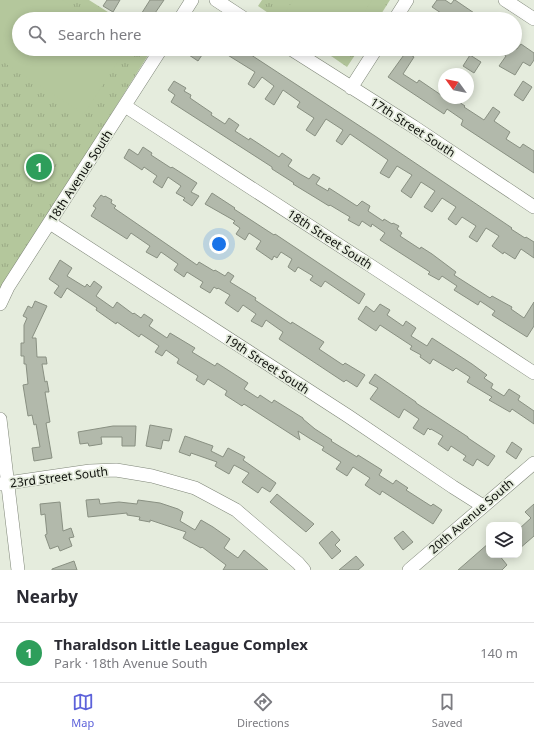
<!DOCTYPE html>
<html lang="en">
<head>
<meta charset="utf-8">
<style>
	body { margin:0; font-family:"Noto Sans",sans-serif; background:#f2f2f3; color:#2b2b33 }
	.controls { position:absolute; right:12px; bottom:12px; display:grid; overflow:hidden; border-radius:8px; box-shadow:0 2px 10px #0003 }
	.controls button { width:36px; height:36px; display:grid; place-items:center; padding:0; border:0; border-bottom:1px solid #e1e1e2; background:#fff; color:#2b2b33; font:20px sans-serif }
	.compass { position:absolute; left:438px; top:68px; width:36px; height:36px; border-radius:50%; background:#fff; box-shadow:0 2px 10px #0003; rotate:303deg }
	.you { position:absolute; left:219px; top:244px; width:14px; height:14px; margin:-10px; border:3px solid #fff; border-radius:50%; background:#1a73e8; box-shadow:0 0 0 6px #1a73e833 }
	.badge { display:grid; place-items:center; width:26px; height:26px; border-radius:50%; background:#5d62da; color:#fff; font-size:13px; font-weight:700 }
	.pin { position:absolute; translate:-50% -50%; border:2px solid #fff; box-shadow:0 1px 4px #0006 }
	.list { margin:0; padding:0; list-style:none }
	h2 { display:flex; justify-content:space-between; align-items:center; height:52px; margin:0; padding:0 16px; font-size:17px }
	h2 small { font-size:13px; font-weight:400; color:#7c7c81 }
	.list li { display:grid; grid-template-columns:26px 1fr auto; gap:12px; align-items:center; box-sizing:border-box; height:60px; padding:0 16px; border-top:1px solid #e1e1e2 }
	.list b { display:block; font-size:15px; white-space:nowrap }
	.list p { margin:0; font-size:13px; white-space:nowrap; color:#7c7c81 }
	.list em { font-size:13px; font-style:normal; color:#7c7c81 }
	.icon { flex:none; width:22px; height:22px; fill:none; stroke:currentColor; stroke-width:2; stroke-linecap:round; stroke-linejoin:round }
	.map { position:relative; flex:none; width:534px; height:570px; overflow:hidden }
	.search { position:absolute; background:#fff; box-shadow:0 2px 10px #0003; left:12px; right:12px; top:12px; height:44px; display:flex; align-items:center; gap:10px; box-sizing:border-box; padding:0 14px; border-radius:22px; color:#7c7c81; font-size:15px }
	.sheet { height:112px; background:#fff }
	nav { display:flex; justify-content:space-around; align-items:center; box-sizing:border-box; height:56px; border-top:1px solid #e1e1e2; background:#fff; font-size:11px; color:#7c7c81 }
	nav a { display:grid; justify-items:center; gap:2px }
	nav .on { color:#5d62da }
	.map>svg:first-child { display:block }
	.park { fill:url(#park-tufts) }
	.garden { fill:#b4c79c }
	.building { fill:#b2b9ab; stroke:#899082 }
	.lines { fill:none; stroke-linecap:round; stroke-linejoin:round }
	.minor-casing { stroke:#7e8577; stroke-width:14 }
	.minor { stroke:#fff; stroke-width:13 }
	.labels { text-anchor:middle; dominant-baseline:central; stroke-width:3.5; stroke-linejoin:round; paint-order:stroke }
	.street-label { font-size:12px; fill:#0d0f0b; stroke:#e5ecdd }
</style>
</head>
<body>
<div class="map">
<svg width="534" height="570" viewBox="0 0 534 570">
	<defs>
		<pattern id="park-tufts" width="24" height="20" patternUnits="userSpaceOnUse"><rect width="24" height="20" fill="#b4c79c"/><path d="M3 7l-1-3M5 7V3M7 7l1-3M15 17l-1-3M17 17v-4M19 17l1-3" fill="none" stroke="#9aaa85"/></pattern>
	</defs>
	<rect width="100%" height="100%" fill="#e5ecdd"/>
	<path class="park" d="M0,0H89L119,19H19V49H152L0,291Z
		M262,0H390L378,19H277L258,6Z
		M321,49H359L347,67Z"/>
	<path class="garden" d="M0,0H62L91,19H19V49H126L84,114L0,60Z
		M293,0H372L360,19H297L286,12Z"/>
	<path class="building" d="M107,0H120L113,12L103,6Z
		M150,0H164L151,19H138Z
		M437,0H445L451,4L454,0H455L483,19H450L432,7Z
		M521,44L534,53V60L530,66L523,62L515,75L499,66L506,56L496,49H517Z
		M193,49H206L198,61L189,55Z
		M218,49H242L375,136L512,228L511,229L525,238L526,237L534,242V258L521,249L515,259L504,252L503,254L492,246L499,236L486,228L477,242L469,237L476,226L462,217L456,225L448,219L456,207L442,198L432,212L424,207L435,191L421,182L411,198L401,191L412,175L397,166L389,178L380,173L388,160L350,134L342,145L336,141L343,130L326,119L315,136L306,130L314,118L297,107L300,102L283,90L274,105L265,99L274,86L262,77L254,88L248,84L255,72Z
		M406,52L414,57L403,74L417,83L419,80L444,97V98H453L465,106L464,107L484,120L493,107L500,112L494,121L510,132L506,139L520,148L523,144L534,151V173L461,125L463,120L447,109L444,114L388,77Z
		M470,55L481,62L474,73L463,66Z
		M174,81L186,88L184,91L191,95L190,98L212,113L211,115L225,124L229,118L239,125L235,131L249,140L250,138L279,157L282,153L292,160L288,166L300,174L309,179L313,174L320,178L316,184L328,191L329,188L357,206L362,201L370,206L368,211L383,221L384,219L392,224L393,223L399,226L397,229L402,233L400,236L420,249L421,247L432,254L456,272L454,275L490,298L492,296L501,301L512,307L511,309L524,318L534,302V326L527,337L492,315L495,311L480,301L478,305L454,290L457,286L442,276L439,280L428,274L430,272L380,240L385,233L372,224L371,227L362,221L359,226L348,220L350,217L330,205L329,206L316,198L293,184L294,183L272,169V167L171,102L175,95L168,90Z
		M523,81L532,87L523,101L514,95Z
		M143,147L152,153L151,155L171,168L172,167L197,183L191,192L199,196L192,206L183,200L185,198L176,193L181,186L168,177L162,188L153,182L157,176L144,167L142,170L124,158L129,149L138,155Z
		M212,193L235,208L234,209L274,235L275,234L365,294L359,304L325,281L321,287L310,280L313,276L298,267L295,272L288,267L292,259L281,252L277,258L274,256L272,260L256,249L261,241L249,233L245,240L236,234L240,228L233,223L235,221L205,204Z
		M101,195L104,197L105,196L112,200L111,203L116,206L114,208L197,265L199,262L214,271L215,270L225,276L228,272L234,276L230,282L256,298L255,300L291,324L292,322L324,342L319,349L343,365L345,363L365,375L357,387L346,380L344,382L279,339L283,332L266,320L262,327L251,321L256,314L243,305L238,312L225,303L230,295L218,288L217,289L214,287L210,293L200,287L203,282L187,272L184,277L174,270L178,264L161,252L157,258L146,252L150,246L131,233L127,239L91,216L96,208L93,206Z
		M60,260L72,268L67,276L80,284L85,287L87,284L90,287L94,281L102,287L96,296L113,308L117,302L133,314L134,313L141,318L144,314L153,320L149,326L167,338L170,333L195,348L192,352L215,366L217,363L248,383L244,389L258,398L260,395L272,403L274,400L303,418V419L315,429L332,440L331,441L357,457L358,455L382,470L379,475L393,484L396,480L408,488L406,490L420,499L431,506L433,504L442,510L433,524L382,491L380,495L365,485L370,478L353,467L347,476L336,469L341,462L322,450L324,447L309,438L298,431L300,440L244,404L242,406L225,395L227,391L208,379L204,385L196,380L198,376L177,363L179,359L166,350L162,356L155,352L159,346L141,334L139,337L117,322L116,324L96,310L97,308L67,288L61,298L54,293L59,286L49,279Z
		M35,301L47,306L32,338H36L37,357H46L47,364H42L45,382L47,381L49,392H45L50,422L46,423L52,458L34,461L32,448L40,447L36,424L34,425L32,415L28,416L23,385L28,384L26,364H24V356H21V343H24V325L27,318L23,316L28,306L32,308Z
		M380,304L390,310L387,315L403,326L406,321L416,328L411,336L427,346L432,338L472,364L487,375L484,378L493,384L491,388L504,396L509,389L520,396L518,400L534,411V424L512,409L510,412L489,400L492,397L467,382L470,377L456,368L453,371L433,359L430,364L420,357L421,355L410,349L412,346L380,325L376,331L358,319L366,306L374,312Z
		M375,374L416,402V403L468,437V438L495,456L488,466L477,459L473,466L463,460L466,456L451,446L448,451L438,444L443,436L431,429L430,430L428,428L424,435L413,428L419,419L404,409L399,418L370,399L378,388L369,383Z
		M150,425L172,429L169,441L163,440L161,449L146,446Z
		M113,426H136L135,446H122V437H101L102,444L89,446L88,443L80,444L78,432Z
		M185,436L213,446L211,451L223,457L228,448L245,457L243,460L276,483L270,492L262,487L258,493L242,482L249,473L234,465L229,474L215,466L217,462L191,453L190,456L179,452Z
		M512,442L522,449L516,459L506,452Z
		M277,494L314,524L306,532L270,502Z
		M99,499L100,504L119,502L137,504L138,500L160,503L178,509L183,512L180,521L195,530L201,520L213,527L230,539L224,548L238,558L244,550L268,570H223L226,565L202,547L201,548L183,538L186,532L150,520V522L139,520L140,517L127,515V513L88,517L86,500Z
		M60,502L63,531L71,528L74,537L69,538L72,546L60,551L58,546L50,549L45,535L47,534L45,514L41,515L40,504Z
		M534,504V536L519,549V529L531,518L525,512Z
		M332,531L340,540L335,545L341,551L332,559L319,543Z
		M403,531L413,542L403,550L394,538Z
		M489,543V555H499L507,565L502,570H458Z
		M356,556L364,565L358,570H339Z
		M74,561L77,570H52V569Z"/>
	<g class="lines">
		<defs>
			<path id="minor" d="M216,0L245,19
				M505,0L534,19
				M180,19L192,0
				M395,19L407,0
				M291,49L414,127L534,207
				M351,88L376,49
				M125,106L365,262L534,373
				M50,223L348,416L453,487L483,506
				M0,304L8,287L161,49
				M0,419L18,570
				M0,484L90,471L116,470L152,476L195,488L236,510L298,563L304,570
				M409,570L534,463"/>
		</defs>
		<use href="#minor" class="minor-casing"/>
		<use href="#minor" class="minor"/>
	</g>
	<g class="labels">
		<g class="street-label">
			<text transform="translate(413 127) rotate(33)">17th Street South</text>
			<text transform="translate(80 176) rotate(-57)">18th Avenue South</text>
			<text transform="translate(330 239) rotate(33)">18th Street South</text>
			<text transform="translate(267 364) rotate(33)">19th Street South</text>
			<text transform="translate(59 477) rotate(-7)">23rd Street South</text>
			<text transform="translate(471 516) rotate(-41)">20th Avenue South</text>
		</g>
	</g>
</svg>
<div class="controls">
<button><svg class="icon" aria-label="layers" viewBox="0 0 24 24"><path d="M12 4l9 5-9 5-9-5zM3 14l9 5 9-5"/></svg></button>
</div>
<svg class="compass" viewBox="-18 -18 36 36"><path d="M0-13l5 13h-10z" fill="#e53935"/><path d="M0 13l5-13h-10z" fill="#7c7c81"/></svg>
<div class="you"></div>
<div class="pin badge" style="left:39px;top:167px;background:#2e9e5b">1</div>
<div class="search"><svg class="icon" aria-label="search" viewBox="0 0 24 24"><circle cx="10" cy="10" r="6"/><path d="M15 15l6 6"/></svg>Search here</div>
</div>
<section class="sheet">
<h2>Nearby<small></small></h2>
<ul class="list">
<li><span class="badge" style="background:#2e9e5b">1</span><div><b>Tharaldson Little League Complex</b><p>Park · 18th Avenue South</p></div><em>140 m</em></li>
</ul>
</section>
<nav>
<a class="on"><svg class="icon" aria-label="map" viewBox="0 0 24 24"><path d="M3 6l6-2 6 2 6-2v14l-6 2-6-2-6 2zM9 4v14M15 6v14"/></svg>Map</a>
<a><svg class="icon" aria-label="directions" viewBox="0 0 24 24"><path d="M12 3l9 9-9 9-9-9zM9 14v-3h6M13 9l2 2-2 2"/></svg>Directions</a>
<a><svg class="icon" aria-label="saved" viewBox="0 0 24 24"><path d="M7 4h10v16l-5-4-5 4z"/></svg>Saved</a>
</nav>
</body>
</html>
